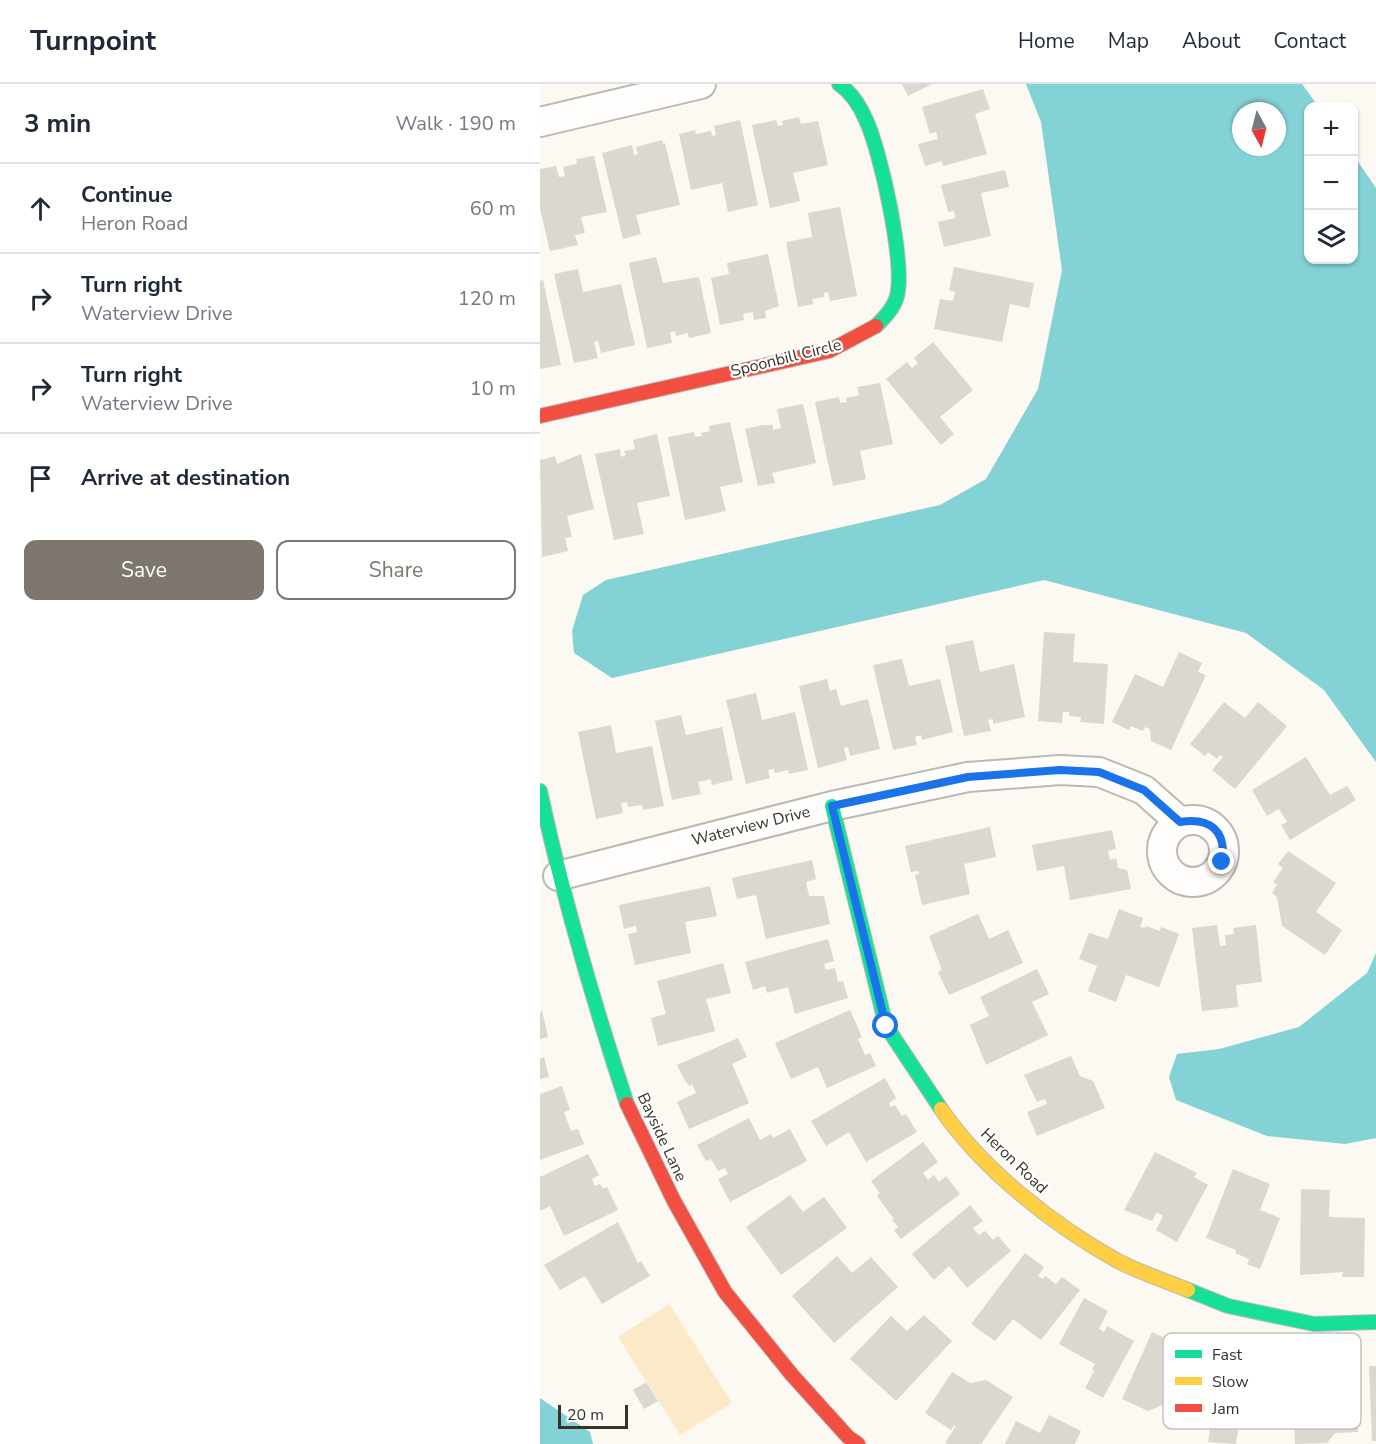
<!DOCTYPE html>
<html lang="en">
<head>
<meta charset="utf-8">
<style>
	body { margin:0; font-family:"Nunito Sans",sans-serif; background:#f6f6f7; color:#1f2937 }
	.controls { position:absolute; right:18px; top:18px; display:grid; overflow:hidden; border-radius:12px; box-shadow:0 2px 4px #0004 }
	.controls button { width:54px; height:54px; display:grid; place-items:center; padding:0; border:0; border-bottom:2px solid #e0e1e3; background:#fff; color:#1f2937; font:30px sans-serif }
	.compass { position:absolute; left:692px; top:18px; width:54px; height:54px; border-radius:50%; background:#fff; box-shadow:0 2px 4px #0004; rotate:173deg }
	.scale { position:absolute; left:18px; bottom:15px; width:70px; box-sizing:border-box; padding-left:6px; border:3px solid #383229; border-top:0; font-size:16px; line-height:21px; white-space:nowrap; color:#383229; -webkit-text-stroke:4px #fff; paint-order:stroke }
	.stop { position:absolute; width:18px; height:18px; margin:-14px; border:4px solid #1a73e8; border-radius:50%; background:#fff }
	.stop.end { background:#1a73e8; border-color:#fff; box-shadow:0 2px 6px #0008 }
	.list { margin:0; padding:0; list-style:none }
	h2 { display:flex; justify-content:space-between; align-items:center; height:78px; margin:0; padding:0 24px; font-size:26px }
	h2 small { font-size:20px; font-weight:400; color:#747a83 }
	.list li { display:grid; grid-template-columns:39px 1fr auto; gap:18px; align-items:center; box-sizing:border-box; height:90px; padding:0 24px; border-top:2px solid #e0e1e3 }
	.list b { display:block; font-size:22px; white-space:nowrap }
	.list p { margin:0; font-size:20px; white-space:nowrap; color:#747a83 }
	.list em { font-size:20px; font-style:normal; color:#747a83 }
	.actions { display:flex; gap:12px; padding:18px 24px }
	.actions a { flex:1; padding:14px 0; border:2px solid #7d776f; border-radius:12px; text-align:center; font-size:21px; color:#7d776f }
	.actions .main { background:#7d776f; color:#fff }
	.icon { flex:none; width:33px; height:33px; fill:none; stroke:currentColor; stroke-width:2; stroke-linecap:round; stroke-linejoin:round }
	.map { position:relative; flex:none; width:836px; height:1360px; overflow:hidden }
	header { display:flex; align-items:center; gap:36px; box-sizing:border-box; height:84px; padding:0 30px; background:#fff; border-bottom:2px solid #e0e1e3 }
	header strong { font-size:28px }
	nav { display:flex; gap:33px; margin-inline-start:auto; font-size:21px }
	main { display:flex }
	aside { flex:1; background:#fff }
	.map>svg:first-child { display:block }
	.green { fill:#fce9c7 }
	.water { fill:#83d2d5; fill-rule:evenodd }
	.building { fill:#dcd7cf }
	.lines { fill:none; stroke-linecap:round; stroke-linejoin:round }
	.street-casing { stroke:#bdb9b2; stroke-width:32 }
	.fast-casing { stroke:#bdb9b2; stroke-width:16 }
	.slow-casing { stroke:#bdb9b2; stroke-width:16 }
	.jam-casing { stroke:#bdb9b2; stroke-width:16 }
	.street { stroke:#fffefd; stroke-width:28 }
	.fast { stroke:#16e098; stroke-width:14 }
	.slow { stroke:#ffcf43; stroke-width:14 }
	.jam { stroke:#f24e42; stroke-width:14 }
	.route { stroke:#1a73e8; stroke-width:8 }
	.labels { text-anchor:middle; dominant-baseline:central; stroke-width:4.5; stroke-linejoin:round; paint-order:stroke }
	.street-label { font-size:16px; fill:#383229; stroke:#fff }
	.key { fill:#fff; stroke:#c3c2bf; stroke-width:1.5 }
	.key-label { font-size:16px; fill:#383229 }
</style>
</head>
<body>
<header>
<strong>Turnpoint</strong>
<nav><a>Home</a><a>Map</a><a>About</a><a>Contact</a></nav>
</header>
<main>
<aside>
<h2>3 min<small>Walk · 190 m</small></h2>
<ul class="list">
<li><svg class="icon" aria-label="ahead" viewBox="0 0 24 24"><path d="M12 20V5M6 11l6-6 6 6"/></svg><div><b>Continue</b><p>Heron Road</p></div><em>60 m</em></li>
<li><svg class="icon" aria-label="right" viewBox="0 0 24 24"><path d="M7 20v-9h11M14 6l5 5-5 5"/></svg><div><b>Turn right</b><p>Waterview Drive</p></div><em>120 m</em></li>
<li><svg class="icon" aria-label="right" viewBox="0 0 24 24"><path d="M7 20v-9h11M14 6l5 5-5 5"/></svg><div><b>Turn right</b><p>Waterview Drive</p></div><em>10 m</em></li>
<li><svg class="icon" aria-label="arrive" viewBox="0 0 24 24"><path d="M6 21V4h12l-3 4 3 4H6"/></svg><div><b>Arrive at destination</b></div></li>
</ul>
<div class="actions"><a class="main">Save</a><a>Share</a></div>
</aside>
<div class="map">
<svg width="836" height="1360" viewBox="0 0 836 1360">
	<rect width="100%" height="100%" fill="#fcf8f2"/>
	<path class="green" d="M129,1220L192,1319L140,1351L78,1253Z"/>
	<path class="water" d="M486,0H762L778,22H768V176H814V72L836,104V678L784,606L706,549L504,496L72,594L34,569L32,547L43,511L66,496L400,421L446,395L498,305L522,186L501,38ZM701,27H737V63H701Z
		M836,869V1054L805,1060L727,1052L636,1016L629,993L637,970L679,965L759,943L827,889Z
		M0,1314L50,1348L53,1360H0Z"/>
	<path class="building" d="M362,0H392L368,12Z
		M443,5L450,25L435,30L447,70L403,82L402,77L385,82L378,60L398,55L396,48L390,50L382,23Z
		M259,33L261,40L278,37L288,81L253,89L260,117L230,124L212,41L236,36L238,42L243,41L242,37Z
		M200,36L218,121L188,128L182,99L151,106L139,50L155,46L156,50L171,47L172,52L176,51L174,42Z
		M122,56L123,60L125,59L140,121L96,131L101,150L83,155L62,69L92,61L94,71L98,70L96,63Z
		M54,72L67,128L41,133L45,149L35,151L38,161L10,167L0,125V85L16,82L19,93L25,92L23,83L37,80L36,75Z
		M465,86L469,103L441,109L451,152L404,163L398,138L415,134L414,127L408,128L401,101Z
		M300,123L317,212L290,217L288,208L284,209V213L272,215L273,220L258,223L246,158L272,153L268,129Z
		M228,170L239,222L225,227L226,234L214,236L213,228L203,230L204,236L180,241L171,194L189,190L187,179Z
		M116,173L123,199L159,193L171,249L149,254L148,249L136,252L135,247L130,249L132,259L107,264L89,179Z
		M414,183L494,199L489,224L470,220L462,258L394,245L400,215L413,217L415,208L409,206Z
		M38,185L43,208L81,200L95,261L61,269L58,257L54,258L58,274L34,279L14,190Z
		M3,196L21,281L0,285V197Z
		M393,258L433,306L400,333L414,350L401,361L346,295L367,278L372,284L378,279L374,274Z
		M340,299L353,360L320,367L326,395L293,402L275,318L299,313L300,319L307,318L306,314L319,311L317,303Z
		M263,320L276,379L232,389L235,399L218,402L205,345L223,341H233V346L241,344L237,325Z
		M190,338L203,398L180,403L186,427L145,436L128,353L154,348L155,353L162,352L161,349L170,347L169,342Z
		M117,350L130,412L97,419L104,450L74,456L55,370L80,365L81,373L86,371L84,367L95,365L93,356Z
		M41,370L54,425L27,432L32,453L25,454L28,467L2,473L0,376L15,372L17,380Z
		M504,548L535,550L533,578L568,580L564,640L540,638L541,633L529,632V628H523L522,639L498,637Z
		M433,556L440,588L474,580L485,633L453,640V635L448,636L451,647L424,652L405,562Z
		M639,568L662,579L658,588L666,591L631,666L611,657L610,645L605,643L603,647L591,642L589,646L572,638L595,590L623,603Z
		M362,575L369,602L400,595L413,648L382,656L381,651L375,653L377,661L353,666L333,581Z
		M287,595L290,607L296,605L301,622L328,615L340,665L310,672L308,663L304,664L307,676L278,684L259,602Z
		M216,609L222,636L255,628L268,686L249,690L248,686L235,689L234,685L228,686L230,694L206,700L186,616Z
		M684,618L705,634L718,618L747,642L695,705L672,686L683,673L680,671L677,675L668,668L665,672L650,660Z
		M141,631L146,651L182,643L193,696L172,701L171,695L158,698L161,710L132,716L115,637Z
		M71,641L76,669L112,662L124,722L103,726L102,721L88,723L87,718L81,719L83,729L56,735L38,648Z
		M766,673L790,711L807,702L816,716L750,756L741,741L747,738L739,725L727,732L712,706Z
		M450,743L456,773L424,780L430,810L382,821L375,791L379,790L378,787L371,788L365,762Z
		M572,746L576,765L568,767L570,776L576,774L578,784L587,786L591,805L530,816L524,782L497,787L492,761Z
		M748,767L796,799L776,828L802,846L785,871L742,842L737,813L732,809L737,801L733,798L743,784L738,780Z
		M272,776L276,795L266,798L269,812H284L290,840L226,855L216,811L197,815L192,794Z
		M170,802L177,832L145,838L151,869L95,881L88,850L97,848L96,842L84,845L79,821Z
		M579,825L603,834L600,843L605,844L606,842L620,847L621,843L639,850L619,903L586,891L576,918L548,907L557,882L539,875L549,849L568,855Z
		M438,830L449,855L468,846L483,879L409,911L398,888L402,886L389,852Z
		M677,841L680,862L686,861L685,851L694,850L693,844L716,841L722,898L696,901L698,923L662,927L652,844Z
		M288,855L294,877L284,880L286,886L295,884L298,898L303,897L308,914L255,930L248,903L227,909L225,902L213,906L205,878Z
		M183,879L191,909L166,915L175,947L118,962L111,934L126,930L117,897Z
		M497,885L509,910L492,918L508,951L446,981L430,941L449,932L440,913Z
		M310,926L322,953L318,955L325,971L330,969L336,982L287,1004L278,983L251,995L235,959Z
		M2,927L8,953L0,955V928Z
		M198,954L207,973L192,980L209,1019L149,1045L137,1018L156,1009L152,1000L149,1002L144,995L137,981Z
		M531,972L540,992L553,997L565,1024L497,1052L487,1028L507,1020L505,1015L497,1018L484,991Z
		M4,973L9,993L0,995V975Z
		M345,994L356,1014L349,1019L351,1023L355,1021L362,1032L366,1030L377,1048L326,1078L309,1048L286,1062L271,1037Z
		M22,1002L30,1026L24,1028L31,1047L38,1045L44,1060L0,1076V1010Z
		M209,1034L220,1056L231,1050L233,1054L250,1045L267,1077L190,1118L178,1095L188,1090L185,1084L178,1087L171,1075L166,1077L157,1061Z
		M383,1058L398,1078L383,1089L388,1096L394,1091L399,1098L406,1092L420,1110L361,1155L354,1146L358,1143L352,1136L354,1135L337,1112L340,1109L331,1097Z
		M615,1068L657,1089L654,1093L668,1101L637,1158L616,1146L623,1132L617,1128L612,1137L584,1126Z
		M48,1070L59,1091L52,1095L55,1102L60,1100L63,1105L67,1103L78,1126L24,1152L10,1122L0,1127V1093Z
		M693,1085L730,1100L720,1126L740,1134L720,1185L707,1180L709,1175L695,1169L696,1166L666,1154Z
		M761,1105L790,1106L789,1133L825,1134L824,1193H802L803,1188L760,1191Z
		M250,1111L263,1128L284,1113L307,1144L241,1191L206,1143Z
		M430,1121L443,1137L433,1144L439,1151L445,1147L453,1156L458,1152L471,1167L427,1204L409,1182L394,1196L372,1170Z
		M78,1138L98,1179L101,1177L110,1192L62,1220L45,1192L20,1206L4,1181Z
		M485,1169L504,1183L498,1192L503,1195L505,1192L516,1200L522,1193L540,1206L501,1256L473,1235L455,1257L431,1240Z
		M297,1172L312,1189L331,1173L358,1203L294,1259L252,1212Z
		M544,1214L568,1227L559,1245L564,1248L567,1242L594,1257L563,1314L545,1304L554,1287L552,1285L555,1280L519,1260Z
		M384,1231L412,1257L356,1317L310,1275L351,1232L367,1247Z
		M612,1248L634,1258L625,1278L631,1280L634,1273L642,1277L643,1275L663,1283L642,1330L622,1321L608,1327L582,1315Z
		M682,1270L706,1274L704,1283L709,1284L710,1281L720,1282L721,1275L744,1279L735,1338L700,1333L696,1360L668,1358Z
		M829,1282H836V1357H832Z
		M782,1283L783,1306L784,1299L816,1298L818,1348L795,1349L787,1359L755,1360L752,1285Z
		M412,1288L430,1299L446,1296L473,1313L441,1360H408L405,1359L416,1342L414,1341L411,1346L385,1329Z
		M106,1298L118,1317L104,1325L93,1306Z
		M509,1331L541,1347L535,1360H465L476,1337L500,1349Z"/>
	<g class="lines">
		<defs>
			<path id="street" d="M0,38L161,0
				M622 767a31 31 0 1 1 62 0a31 31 0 1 1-62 0Z
				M18,792L292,722L428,693L520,686L559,688L604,706L640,738"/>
			<path id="fast" d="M299,0C312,9 320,22 326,36C341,68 365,179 357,212C354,224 344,234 336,242
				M0,707C23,813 53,917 87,1020
				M292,722L346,942L401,1025
				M648,1206L688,1222L774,1240L836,1238"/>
			<path id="slow" d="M401,1025C443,1086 512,1140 576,1176C598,1188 624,1196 648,1206"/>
			<path id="jam" d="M0,332L289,267L336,242
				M87,1020L134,1117L185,1208L252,1291L308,1353L318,1360"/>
		</defs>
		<use href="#street" class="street-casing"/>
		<use href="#fast" class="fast-casing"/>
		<use href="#slow" class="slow-casing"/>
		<use href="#jam" class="jam-casing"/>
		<use href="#street" class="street"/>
		<use href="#fast" class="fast"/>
		<use href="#slow" class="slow"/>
		<use href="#jam" class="jam"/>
	</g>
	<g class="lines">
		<path class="route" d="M346,942L292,722L428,693L520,686L559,688L604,706L640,738C670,733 687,747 682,778"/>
	</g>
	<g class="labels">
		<g class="street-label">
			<text transform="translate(246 274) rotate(-14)">Spoonbill Circle</text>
			<text transform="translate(211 742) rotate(-14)">Waterview Drive</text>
			<text transform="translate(122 1053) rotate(65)">Bayside Lane</text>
			<text transform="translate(474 1077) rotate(44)">Heron Road</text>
		</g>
	</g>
	<rect x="623" y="1249" width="198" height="96" rx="9" class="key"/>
	<rect x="635" y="1266" width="27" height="8" fill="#16e098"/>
	<rect x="635" y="1293" width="27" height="8" fill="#ffcf43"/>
	<rect x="635" y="1320" width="27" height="8" fill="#f24e42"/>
	<g class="key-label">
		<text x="672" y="1276">Fast</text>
		<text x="672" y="1303">Slow</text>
		<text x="672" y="1330">Jam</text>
	</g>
</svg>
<div class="controls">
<button>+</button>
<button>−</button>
<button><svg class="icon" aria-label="layers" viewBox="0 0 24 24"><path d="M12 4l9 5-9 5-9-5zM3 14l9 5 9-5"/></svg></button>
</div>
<svg class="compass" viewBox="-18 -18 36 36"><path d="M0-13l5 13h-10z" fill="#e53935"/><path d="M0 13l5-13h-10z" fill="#747a83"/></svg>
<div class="scale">20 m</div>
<div class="stop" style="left:346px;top:942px"></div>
<div class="stop end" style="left:682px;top:778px"></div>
</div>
</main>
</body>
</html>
